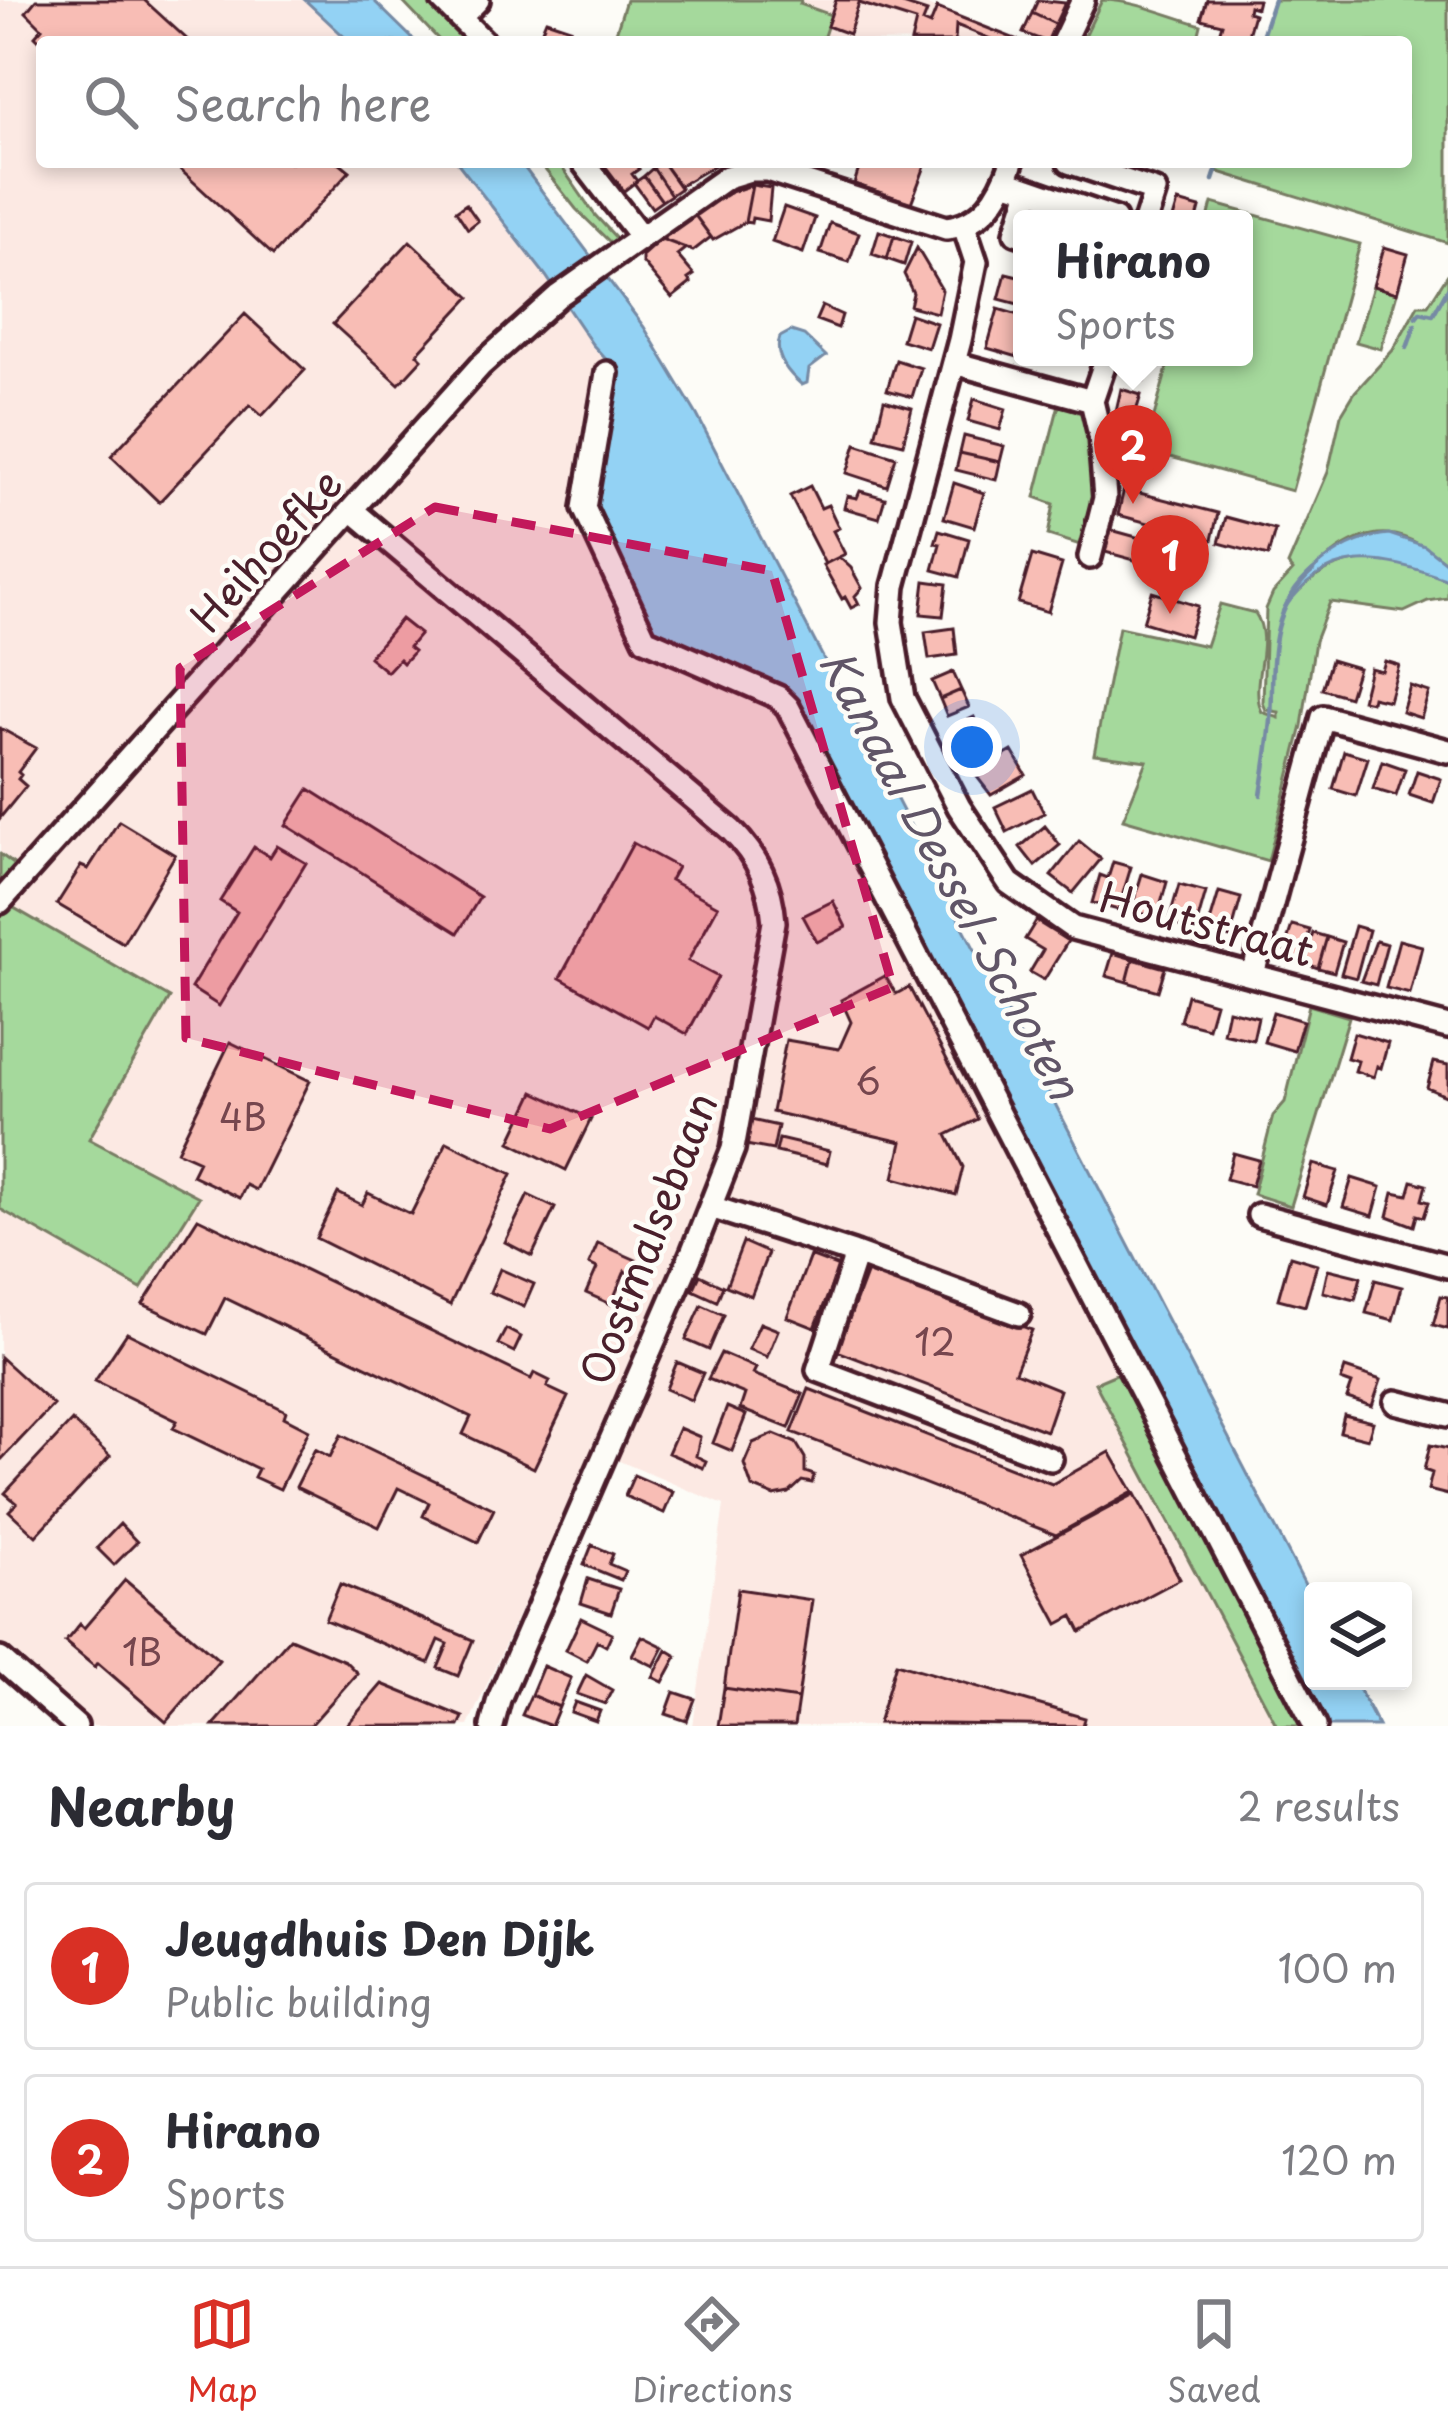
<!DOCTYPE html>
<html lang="en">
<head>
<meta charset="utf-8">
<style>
	body { margin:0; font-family:"Playpen Sans",sans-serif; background:#f7f7f7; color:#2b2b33 }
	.controls { position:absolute; right:36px; bottom:36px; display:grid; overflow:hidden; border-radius:12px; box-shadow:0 6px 18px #0003 }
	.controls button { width:108px; height:108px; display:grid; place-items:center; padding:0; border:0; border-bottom:3px solid #e1e1e2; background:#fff; color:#2b2b33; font:60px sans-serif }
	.you { position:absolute; left:972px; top:747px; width:42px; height:42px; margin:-30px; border:9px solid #fff; border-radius:50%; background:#1a73e8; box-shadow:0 0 0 18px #1a73e833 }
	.badge { display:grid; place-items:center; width:78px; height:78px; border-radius:50%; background:#d93025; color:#fff; font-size:39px; font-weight:700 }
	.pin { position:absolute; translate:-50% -99px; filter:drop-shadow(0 3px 6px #0008) }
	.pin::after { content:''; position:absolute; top:63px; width:42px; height:36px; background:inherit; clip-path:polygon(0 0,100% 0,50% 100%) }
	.popup { position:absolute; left:1013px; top:210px; width:240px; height:156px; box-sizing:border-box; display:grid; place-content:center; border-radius:12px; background:#fff; filter:drop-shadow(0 3px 9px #0005); font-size:39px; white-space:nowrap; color:#7c7c81 }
	.popup b { font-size:45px; color:#2b2b33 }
	.popup::after { content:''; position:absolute; left:50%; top:100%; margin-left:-24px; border:24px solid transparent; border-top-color:#fff }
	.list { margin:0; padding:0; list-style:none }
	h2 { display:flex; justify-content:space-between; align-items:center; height:156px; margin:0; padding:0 48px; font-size:51px }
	h2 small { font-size:39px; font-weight:400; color:#7c7c81 }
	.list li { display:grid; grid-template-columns:78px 1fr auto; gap:36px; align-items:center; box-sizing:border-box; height:168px; margin:0 24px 24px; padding:0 24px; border:3px solid #e1e1e2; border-radius:12px }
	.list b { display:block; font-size:45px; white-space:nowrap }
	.list p { margin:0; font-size:39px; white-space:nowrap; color:#7c7c81 }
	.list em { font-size:39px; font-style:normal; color:#7c7c81 }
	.icon { flex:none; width:66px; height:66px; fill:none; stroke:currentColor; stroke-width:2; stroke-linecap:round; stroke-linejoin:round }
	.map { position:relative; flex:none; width:1448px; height:1726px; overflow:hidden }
	.search { position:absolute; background:#fff; box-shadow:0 6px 18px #0003; left:36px; right:36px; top:36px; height:132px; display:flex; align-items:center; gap:30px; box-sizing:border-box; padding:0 42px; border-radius:12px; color:#7c7c81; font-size:45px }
	.sheet { height:540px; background:#fff }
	nav { display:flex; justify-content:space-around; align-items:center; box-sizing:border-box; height:168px; border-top:3px solid #e1e1e2; background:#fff; font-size:33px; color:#7c7c81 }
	nav a { display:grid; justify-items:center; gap:6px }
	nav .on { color:#d93025 }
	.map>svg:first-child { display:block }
	.built { fill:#fce9e3 }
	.green { fill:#a5d99c; stroke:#787c64; stroke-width:3 }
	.water { fill:#93d2f4; stroke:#768aa4; stroke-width:3 }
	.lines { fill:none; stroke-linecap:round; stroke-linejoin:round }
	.stream { stroke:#768aa4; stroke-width:4.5 }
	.building { fill:#f8bdb5; stroke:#4a1f2b; stroke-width:3 }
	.minor-casing { stroke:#4a1f2b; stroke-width:30 }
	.minor { stroke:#fdfcf7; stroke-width:21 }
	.marked { fill:#c2185b; fill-opacity:0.2; stroke:#c2185b; stroke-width:9; stroke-dasharray:24 15; stroke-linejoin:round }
	.labels { text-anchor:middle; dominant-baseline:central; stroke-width:9; stroke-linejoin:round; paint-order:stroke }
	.number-label { font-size:36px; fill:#76464e }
	.street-label { font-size:42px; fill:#4a1f2b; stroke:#fdfcf7 }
	.water-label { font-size:45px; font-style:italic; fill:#605567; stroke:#fdfcf7 }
</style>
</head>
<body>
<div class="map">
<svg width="1448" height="1726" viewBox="0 0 1448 1726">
	<rect width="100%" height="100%" fill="#fdfcf7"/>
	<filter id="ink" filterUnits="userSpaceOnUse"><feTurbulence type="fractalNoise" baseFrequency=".00833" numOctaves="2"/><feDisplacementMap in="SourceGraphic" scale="24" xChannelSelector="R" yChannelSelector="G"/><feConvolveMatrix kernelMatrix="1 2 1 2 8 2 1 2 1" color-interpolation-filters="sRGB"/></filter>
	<g filter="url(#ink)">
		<path class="built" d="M0,0H305L350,42H42V162H457L546,276L592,344L613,367L1135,1365L1096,1384L1277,1726H693L724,1505L593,1450L468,1726H93L0,1644Z
			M686,0H914L1020,41L788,42Z"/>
		<path class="green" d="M401,0H430L472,42H441Z
			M626,0H801L800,4L831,15L822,42H613Z
			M1102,0C1133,0 1167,15 1201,25L1197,42H1082Z
			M1274,0H1448V243L1216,171L1219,162H1406V42H1260Z
			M539,162H558L595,215L618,240L614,246L576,209Z
			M1212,203L1360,244L1292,491L1145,450L1170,357H1244V219H1208Z
			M1448,274V564C1431,551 1411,536 1388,534C1348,531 1308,572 1288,602C1338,545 1384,555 1448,580V598L1428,601L1404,612L1330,602L1315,641L1302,726L1268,861L1123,819L1147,761L1094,754L1119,627L1206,646L1220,604L1255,613C1275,642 1248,682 1262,712L1279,718V712L1266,710L1263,703L1266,609L1273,593L1293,571L1288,565L1328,472L1341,415L1355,392L1393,350L1418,305H1428Z
			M1373,286L1397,293L1381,349L1356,342Z
			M1068,400L1081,404L1078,412L1089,417L1097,495L1080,545L1048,535L1054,504L1035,497L1058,408Z
			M0,854L26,873L2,901L170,998L89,1139L199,1197L141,1289L0,1209Z
			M1309,1005L1349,1017L1291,1206L1253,1194L1273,1116L1285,1102Z
			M1135,1366L1321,1726H1277L1095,1383Z"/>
		<path class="water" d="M305,0H373L416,42H350Z
			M457,162H520L644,327L697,415L1313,1600V1681H1355L1378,1726H1321L786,694L646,632L588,507L613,367L592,344L546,276Z
			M791,331L804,335L826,356L809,369L807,383L802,385C789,374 773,357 780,337Z
			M1389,534L1425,546L1448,564V580C1380,555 1328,544 1282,612C1301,572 1344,538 1389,534Z"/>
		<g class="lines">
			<path class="stream" d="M1260,42L1274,0
				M1213,180L1219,162
				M1416,317L1420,312L1433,315L1448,288
				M1407,348L1415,325
				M1261,795C1265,770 1269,745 1271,720C1274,665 1266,611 1313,571"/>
		</g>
		<path class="building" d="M36,0H144L190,42L42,43L35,36L42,28L26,12Z
			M836,0H891L927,12L923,22L930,25L937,8L1020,41L998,42L956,25L955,42H911L916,21L859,3L849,34L827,26Z
			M1038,0L1065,3L1055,24L1032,13Z
			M1207,0H1258L1256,8L1249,6L1248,12L1254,14L1246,42L1219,34L1222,24L1201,19Z
			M1032,13L1055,24L1047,42L1023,33Z
			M546,20L570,28L565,42H537Z
			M172,162H339L350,171L273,255Z
			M602,162H633L639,169L632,174L637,181L624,191Z
			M662,162H720L679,186Z
			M662,162L681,188L671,195L653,168Z
			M861,162H915L925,166L911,203L854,184Z
			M653,168L671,195L662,201L644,176Z
			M644,176L662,201L652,208L634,183Z
			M752,185L771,188L768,221L752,218L751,223L745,222Z
			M752,185L745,222L713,240L694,214L731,192Z
			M1178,202L1200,208L1197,219H1173Z
			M466,204L478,221L468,229L456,211Z
			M784,207L815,218L803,253L772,242Z
			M694,214L711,237L693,251L661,239Z
			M830,223L859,233L849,262L820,253Z
			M879,231L894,236L887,259L872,254Z
			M894,236L911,242L904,265L887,259Z
			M661,239L686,248L677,255L694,275L688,279L691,283L672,298L642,262V256Z
			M410,241L470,297L417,354L422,359L399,384L333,324Z
			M1384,247L1408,254L1397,293L1373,286Z
			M917,248L942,290L937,313L910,306L913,293L904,274Z
			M1006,273L1022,277V305L999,299Z
			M822,306L842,315L838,328L816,320Z
			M998,309L1022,316L1018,357L987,348Z
			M245,314L305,370L262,416L250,405L159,502L111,456Z
			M910,314L936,323L928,348L902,340Z
			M896,360L921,368L912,397L887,390Z
			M1140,361L1149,364L1144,381L1130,376L1134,365L1139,366Z
			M1121,389L1141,395L1129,435L1112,429Z
			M974,399L1006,409L1000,430L968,421Z
			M884,400L912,408L903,444L875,437Z
			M964,436L1004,446L1000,462L960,453Z
			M856,444L896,457L887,486L847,473Z
			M960,453L1000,462L996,480L956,470Z
			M954,483L984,493L974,527L944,518Z
			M810,486L821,508L828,505L839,528L833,531L845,554L825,564L790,496Z
			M1124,489L1218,513L1212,540L1118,515Z
			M860,491L885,498L879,518L844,508L847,496L857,498Z
			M1226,517L1275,530L1268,556L1219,543Z
			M939,530L969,539L959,577L933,570L940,544L935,543Z
			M1111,530L1173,547L1167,569L1105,552Z
			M1032,555L1062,564L1048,612L1018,603Z
			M839,557L851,568L862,588L855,596L859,604L851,608L845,597L842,599L823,565Z
			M925,581L947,584L943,616L921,614Z
			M1152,592L1198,606L1189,636L1143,622Z
			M401,619L420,634L409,647L414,651L403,663L399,659L387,672L369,657Z
			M954,628L957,655L929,659L925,632Z
			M1331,660L1358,668L1349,697L1322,689Z
			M1385,661L1399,665L1389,701L1372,697L1371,702L1362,700L1370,668L1382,671Z
			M953,672L961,690L940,699L932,681Z
			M1410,686L1429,692L1421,718L1402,712Z
			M961,690L969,707L947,716L940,699Z
			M974,717L982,734L961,744L953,727Z
			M0,728L36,748L18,772L21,775L18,779L26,786L0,818Z
			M982,734L991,751L970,762L961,744Z
			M1012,751L1026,775L991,795L974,773Z
			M1344,751L1368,758L1356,796L1333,789Z
			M1382,761L1405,769L1396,796L1373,789Z
			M1417,771L1441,779L1433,803L1409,795Z
			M309,789L480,897L458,933L286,825Z
			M1032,789L1044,813L1007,832L995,807Z
			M119,821L175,855L123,943L57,904L81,866L88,869Z
			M1045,826L1060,845L1035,866L1020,847Z
			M1079,841L1101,859L1073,893L1051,876Z
			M633,843L677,867L670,880L718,906L688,961L718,977L687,1034L654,1016L648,1027L560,978Z
			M277,846L306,863L219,1006L191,988L237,912L220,901L254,847L270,857Z
			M1113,862L1131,867L1118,910L1092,903L1100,875L1108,878Z
			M1142,874L1167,882L1157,918L1131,910Z
			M1179,885L1206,892L1195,931L1168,923Z
			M1219,892L1241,898L1230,938L1207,932Z
			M833,901L846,927L817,942L803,916Z
			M1036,921L1068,941L1044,980L1030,972L1043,950L1025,939Z
			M1292,925L1310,930L1300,963L1282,957Z
			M1355,926L1369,930L1356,978L1341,974Z
			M1313,933L1327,937L1318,968L1304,963Z
			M1327,937L1343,942L1334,972L1318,968Z
			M1399,940L1422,946L1410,994L1386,988Z
			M1376,941L1387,944L1376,985L1361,981Z
			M1113,953L1133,959L1127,982L1106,976Z
			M1133,959L1165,968L1158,991L1127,982Z
			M885,976L896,994L909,987L978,1119L947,1135L963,1167L956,1195L894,1178L902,1142L772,1112L786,1040L839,1049L851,1022L841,1000Z
			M1187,995L1215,1003L1208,1028L1180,1021Z
			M1228,1010L1258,1017L1253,1040L1223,1033Z
			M1273,1012L1303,1021L1294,1051L1264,1042Z
			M1354,1033L1388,1043L1381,1068L1377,1066L1374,1077L1355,1071L1358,1061L1347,1058Z
			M230,1042L310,1081L256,1190L246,1185L240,1198L192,1175L199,1161L177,1151Z
			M1434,1062L1448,1065V1097L1427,1088Z
			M534,1092L591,1119L566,1170L510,1142Z
			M751,1120L778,1126L773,1150L746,1145Z
			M779,1139L830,1151L827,1164L776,1152Z
			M447,1142L512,1174L450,1305L316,1238L338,1193L362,1205L368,1193L411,1214Z
			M1233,1153L1259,1160L1252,1186L1226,1179Z
			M1313,1164L1338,1171L1327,1205L1303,1197Z
			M1352,1178L1381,1187L1373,1216L1343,1207Z
			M1412,1181L1426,1185L1422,1200L1429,1202L1424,1217L1417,1215L1414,1226L1388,1216L1394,1192L1408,1195Z
			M528,1195L555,1208L532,1256L505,1242Z
			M198,1218L531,1379L534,1373L550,1381L547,1387L568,1397L534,1468L463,1434L471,1417L225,1298L207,1334L143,1304Z
			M743,1242L768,1253L751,1296L726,1286Z
			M598,1243L636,1260L630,1274L625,1271L611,1304L586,1293L597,1268L589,1264Z
			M810,1256L839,1267L815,1328L787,1317Z
			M1290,1256L1317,1264L1305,1306L1278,1299Z
			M869,1266L1032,1330L1015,1372L1060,1390L1046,1431L837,1351Z
			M500,1269L534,1284L524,1307L490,1292Z
			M1328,1269L1361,1277L1355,1300L1323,1292Z
			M700,1275L723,1286L717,1301L693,1290Z
			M1375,1280L1402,1287L1393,1320L1366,1313Z
			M1441,1296L1448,1297V1329L1433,1325Z
			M702,1305L724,1315L709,1350L686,1340Z
			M760,1323L778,1330L767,1357L748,1349Z
			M506,1329L521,1337L514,1352L498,1344Z
			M127,1333L286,1411L284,1417L309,1430L280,1489L254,1477L258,1469L173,1428L177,1421L95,1381Z
			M721,1353L756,1368L753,1374L803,1394L789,1428L740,1409L745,1394L708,1379Z
			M0,1357L53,1405L0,1461Z
			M677,1362L703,1373L691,1400L666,1389Z
			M1345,1368L1381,1380L1372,1406L1347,1398L1352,1384L1341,1380Z
			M809,1389L1052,1484L1110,1452L1133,1492L1056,1535L792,1432Z
			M727,1407L746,1415L732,1451L713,1443Z
			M1344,1415L1373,1422L1368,1439L1340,1432Z
			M72,1421L110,1456L36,1536L9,1511L17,1503L5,1493Z
			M679,1428L700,1437L696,1456L706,1461L703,1468L668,1453Z
			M774,1434L796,1443L805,1458V1472L814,1475L812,1483L802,1481L789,1493L774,1496L752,1487L744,1464L753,1443Z
			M341,1435L494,1509L478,1542L423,1516L429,1503L398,1488L379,1527L296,1487L315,1449L330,1457Z
			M1430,1445L1448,1449V1495L1428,1490L1432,1473L1424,1470Z
			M634,1475L673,1492L664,1513L625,1496Z
			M1135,1494L1180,1579L1081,1632L1073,1616L1058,1624L1021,1555Z
			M120,1524L137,1542L114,1565L97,1548Z
			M592,1545L613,1554L609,1564L625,1571L621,1580L584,1565Z
			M588,1579L619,1589L611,1613L581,1603Z
			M125,1580L219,1660L166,1722L98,1663L95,1667L65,1642L80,1624L84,1628Z
			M340,1584L473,1640L458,1676L438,1668L448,1644L439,1640L429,1663L325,1620Z
			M738,1589L812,1600L798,1699L724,1688Z
			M581,1618L612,1633L606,1646L597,1641L587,1661L566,1650Z
			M642,1636L664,1647L654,1666L632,1655Z
			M290,1638L345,1661L357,1673L310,1726H213Z
			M667,1650L677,1656L663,1682L653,1677Z
			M896,1663L1085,1718L1083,1726L878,1723Z
			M543,1666L571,1678L559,1707L531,1695Z
			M586,1675L612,1690L605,1704L577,1694Z
			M382,1684L463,1717L459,1726H346Z
			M724,1688L798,1699L794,1726H718Z
			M674,1692L695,1699L687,1721L666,1714Z
			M531,1695L559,1707L551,1726L522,1715Z
			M575,1702L600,1711L596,1721L571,1712Z"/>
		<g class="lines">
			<defs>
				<path id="minor" d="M442,0L484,42
					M460,18L478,0
					M1063,42L1083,0
					M583,162L641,237
					M1069,162L1155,191L1146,219
					M1005,181L1115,219
					M964,226L976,262L960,340L894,586L891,622L903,698L959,807L1009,883L1073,928L1448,1027
					M1022,235L1016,233L1030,190
					M954,363L1092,401L1100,435L1105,498L1090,557
					M607,373L584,508L645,639L778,697L788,707L1315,1726
					M1092,401L1107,357
					M352,510L731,830C758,857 771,885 774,922L733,1149L692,1253L499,1699L492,1726
					M0,902L480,366L558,296L727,177L750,170H767L946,228C983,224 1000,196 1012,162
					M1253,974L1323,717L1448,751
					M711,1207L853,1253L1019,1314
					M1259,1215L1448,1266
					M856,1254L818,1370L1051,1459
					M1396,1402L1448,1415
					M0,1659L76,1726"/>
			</defs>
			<use href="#minor" class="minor-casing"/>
			<use href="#minor" class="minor"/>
		</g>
	</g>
	<path class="marked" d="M435,507L772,571L893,987L550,1129L186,1038L180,668Z"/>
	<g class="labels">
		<g class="number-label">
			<text x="868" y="1080">6</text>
			<text x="243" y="1116">4B</text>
			<text x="935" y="1341">12</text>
			<text x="142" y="1651">1B</text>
		</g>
		<g class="street-label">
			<text transform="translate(265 549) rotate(-48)">Heihoefke</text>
			<text transform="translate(1207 922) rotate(15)">Houtstraat</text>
			<text transform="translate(647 1238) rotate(-69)">Oostmalsebaan</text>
		</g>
		<g class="water-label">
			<text transform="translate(952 873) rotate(62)">Kanaal Dessel-Schoten</text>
		</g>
	</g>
</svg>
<div class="controls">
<button><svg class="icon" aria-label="layers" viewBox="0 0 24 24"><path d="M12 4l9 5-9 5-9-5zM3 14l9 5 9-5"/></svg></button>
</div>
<div class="you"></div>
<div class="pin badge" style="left:1170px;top:614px">1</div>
<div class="pin badge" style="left:1133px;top:504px">2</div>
<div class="popup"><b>Hirano</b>Sports</div>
<div class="search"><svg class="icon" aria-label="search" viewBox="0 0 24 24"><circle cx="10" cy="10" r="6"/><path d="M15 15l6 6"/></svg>Search here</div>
</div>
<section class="sheet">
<h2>Nearby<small>2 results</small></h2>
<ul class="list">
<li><span class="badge">1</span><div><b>Jeugdhuis Den Dijk</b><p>Public building</p></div><em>100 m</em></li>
<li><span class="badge">2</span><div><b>Hirano</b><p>Sports</p></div><em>120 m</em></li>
</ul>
</section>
<nav>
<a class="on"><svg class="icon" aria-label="map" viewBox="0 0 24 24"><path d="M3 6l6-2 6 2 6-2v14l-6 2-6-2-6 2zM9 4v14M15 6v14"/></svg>Map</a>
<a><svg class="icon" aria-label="directions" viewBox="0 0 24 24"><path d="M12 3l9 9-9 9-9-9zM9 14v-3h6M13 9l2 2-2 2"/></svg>Directions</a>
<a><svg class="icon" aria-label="saved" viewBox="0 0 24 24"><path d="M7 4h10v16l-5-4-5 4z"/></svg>Saved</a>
</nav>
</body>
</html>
